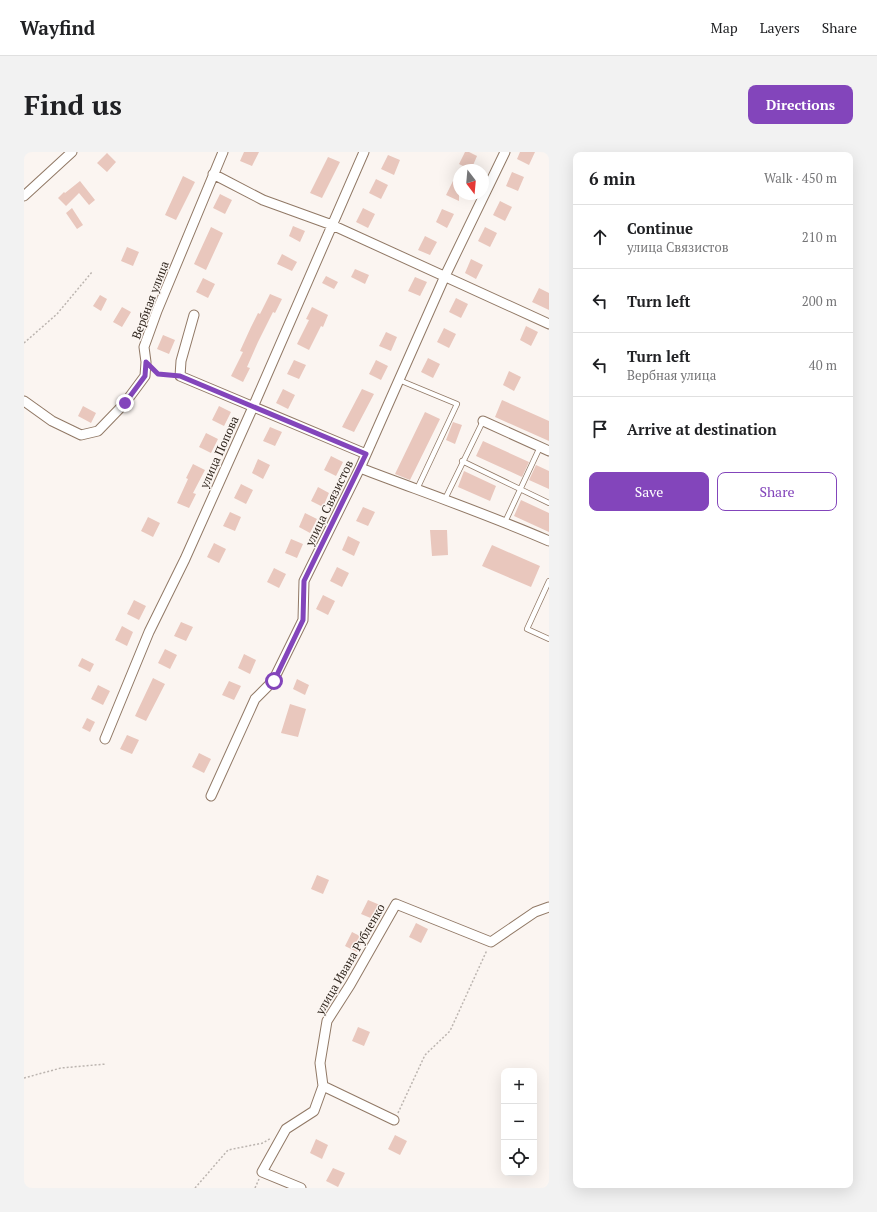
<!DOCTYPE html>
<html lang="en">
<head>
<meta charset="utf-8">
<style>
	body { margin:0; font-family:"PT Serif",serif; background:#f2f2f2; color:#202124 }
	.controls { position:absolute; right:12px; bottom:12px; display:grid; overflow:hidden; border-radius:8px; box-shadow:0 4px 16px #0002 }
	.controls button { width:36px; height:36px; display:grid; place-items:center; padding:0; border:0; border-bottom:1px solid #e0e0e0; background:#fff; color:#202124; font:20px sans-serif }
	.compass { position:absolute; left:429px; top:12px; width:36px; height:36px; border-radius:50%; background:#fff; box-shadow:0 4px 16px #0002; rotate:164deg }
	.stop { position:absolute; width:12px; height:12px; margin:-9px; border:3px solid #8345bb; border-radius:50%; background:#fff }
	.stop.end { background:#8345bb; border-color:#fff; box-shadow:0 1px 4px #0008 }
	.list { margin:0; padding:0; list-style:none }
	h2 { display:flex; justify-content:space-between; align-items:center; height:52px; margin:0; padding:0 16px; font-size:17px }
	h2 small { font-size:13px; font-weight:400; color:#757577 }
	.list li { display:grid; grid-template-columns:26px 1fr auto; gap:12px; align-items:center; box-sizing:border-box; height:64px; padding:0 16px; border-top:1px solid #e0e0e0 }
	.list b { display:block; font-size:15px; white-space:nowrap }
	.list p { margin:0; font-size:13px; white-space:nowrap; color:#757577 }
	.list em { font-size:13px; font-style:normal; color:#757577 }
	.actions { display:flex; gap:8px; padding:12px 16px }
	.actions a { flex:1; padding:9px 0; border:1px solid #8345bb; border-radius:8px; text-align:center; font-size:14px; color:#8345bb }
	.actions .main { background:#8345bb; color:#fff }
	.icon { flex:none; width:22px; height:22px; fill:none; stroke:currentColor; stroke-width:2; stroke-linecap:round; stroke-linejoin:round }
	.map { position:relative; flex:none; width:525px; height:1036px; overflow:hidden; border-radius:8px }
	header { display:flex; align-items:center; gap:24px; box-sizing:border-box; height:56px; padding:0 20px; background:#fff; border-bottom:1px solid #e0e0e0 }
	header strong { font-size:19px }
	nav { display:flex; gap:22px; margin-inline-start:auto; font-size:14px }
	.intro { display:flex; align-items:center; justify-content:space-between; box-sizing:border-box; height:96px; padding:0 24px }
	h1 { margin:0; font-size:28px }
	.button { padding:10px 18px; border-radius:8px; background:#8345bb; color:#fff; font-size:14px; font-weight:700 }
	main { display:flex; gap:24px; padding:0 24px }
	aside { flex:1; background:#fff; border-radius:8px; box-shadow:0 4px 16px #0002 }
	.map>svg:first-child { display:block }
	.building { fill:#e9c7bd }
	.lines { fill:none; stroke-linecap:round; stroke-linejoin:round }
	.service-casing { stroke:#917966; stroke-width:6 }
	.minor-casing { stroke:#917966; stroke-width:11 }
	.path { stroke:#bcb5b0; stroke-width:1.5; stroke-dasharray:2 2; stroke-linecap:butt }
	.service { stroke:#fff; stroke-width:4.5 }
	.minor { stroke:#fff; stroke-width:9 }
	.route { stroke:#8345bb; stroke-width:5 }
	.labels { text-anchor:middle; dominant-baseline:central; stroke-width:3; stroke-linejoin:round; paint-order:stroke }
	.street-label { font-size:12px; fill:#30261e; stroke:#fbf5f1 }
</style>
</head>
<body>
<header>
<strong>Wayfind</strong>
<nav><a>Map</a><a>Layers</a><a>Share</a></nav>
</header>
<div class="intro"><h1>Find us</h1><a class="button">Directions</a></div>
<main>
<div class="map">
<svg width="525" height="1036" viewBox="0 0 525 1036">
	<rect width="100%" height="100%" fill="#fbf5f1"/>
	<path class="building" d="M220,0H235L228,14L216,9Z
		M441,0H445L453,4L447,18L435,12Z
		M496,0H511L505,13L493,7Z
		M83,1L92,10L83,20L73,11Z
		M364,3L376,8L370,23L357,17Z
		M304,5L316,10L298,46L286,41Z
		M488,20L500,25L494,39L482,34Z
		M159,24L171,30L152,68L141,63Z
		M352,27L364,33L357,47L345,41Z
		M56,29L71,48L65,53L55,41L42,54L34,46L40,40L41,41Z
		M429,29L435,32V49L422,43Z
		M196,42L208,48L201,62L189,56Z
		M476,49L488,55L481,69L469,63Z
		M48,56L59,73L53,77L42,61Z
		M339,56L351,62L344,76L332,70Z
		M418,57L430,62L423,76L412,70Z
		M269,74L281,79L276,90L265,84Z
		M187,75L199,81L182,118L170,112Z
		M461,75L473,81L466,95L454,89Z
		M401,84L413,90L406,103L394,98Z
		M103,95L115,100L109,114L97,109Z
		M258,102L273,110L268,119L253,112Z
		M447,107L459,113L452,127L441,121Z
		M331,117L345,123L341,132L327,125Z
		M302,124L314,130L310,137L298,131Z
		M391,125L403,130L396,144L384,139Z
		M179,126L191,132L184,146L172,140Z
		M515,136L525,141V158L508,150Z
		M246,142L258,147L251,161L249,160L234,190L223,215L226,216L219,230L207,224L219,200L216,199L227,175L234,161L236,162Z
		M76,143L83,147L77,159L69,154Z
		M432,146L444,152L437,166L425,160Z
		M98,155L107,160L98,175L89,170Z
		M288,155L304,163L299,175L297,174L285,198L273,192L285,168L282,167Z
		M502,174L514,180L507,194L496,188Z
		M420,176L432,182L425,196L413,190Z
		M362,180L373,185L367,199L355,194Z
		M139,183L151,188L145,202L133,197Z
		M404,206L416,212L409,226L397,220Z
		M270,208L282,213L275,227L263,222Z
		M352,208L364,214L357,228L345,222Z
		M485,219L497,225L490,239L479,233Z
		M259,237L271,243L264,257L252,251Z
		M338,237L350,242L330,280L318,275Z
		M478,248L525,269V289L471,265Z
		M59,254L72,261L67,271L54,264Z
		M195,254L207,260L200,274L188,268Z
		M401,260L416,267L386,328L371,322Z
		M429,270L438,273L431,292L422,288Z
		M246,275L258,280L251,294L239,289Z
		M182,281L194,287L187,301L175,295Z
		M459,289L505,310L498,325L452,304Z
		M307,304L319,310L312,324L300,318Z
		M234,307L246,313L239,327L228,321Z
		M169,312L181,318L169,341L172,342L165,356L153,351L164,327L162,326Z
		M512,313L525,319V337L505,328Z
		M440,319L472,334L466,349L434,335Z
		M217,332L229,338L222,352L210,346Z
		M294,335L305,341L299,355L287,349Z
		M497,348L525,361V380L490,364Z
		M339,355L351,360L344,374L332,369Z
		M206,360L217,365L211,379L199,374Z
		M281,361L293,367L286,381L275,375Z
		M124,365L136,371L129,385L117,379Z
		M406,378H423L424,403L408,404Z
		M324,384L336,390L330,404L318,398Z
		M267,387L279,392L273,406L261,401Z
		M190,391L202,397L195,411L183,405Z
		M468,393L516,414L507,435L458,414Z
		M313,415L325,421L318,435L306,429Z
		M250,416L262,422L255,436L243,430Z
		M299,443L311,449L304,463L292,457Z
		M110,448L122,454L115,468L103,462Z
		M157,470L169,475L162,489L150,484Z
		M98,474L109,480L103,494L91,488Z
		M141,497L153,503L146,517L134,511Z
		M220,502L232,508L226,522L214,516Z
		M58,506L70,512L66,520L54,514Z
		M129,526L141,532L122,569L111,564Z
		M273,527L285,533L281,543L269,537Z
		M205,529L217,534L210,548L198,543Z
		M74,533L86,539L79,553L67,547Z
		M266,552L282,557L274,585L257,581Z
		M63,566L71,570L66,580L58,576Z
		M103,583L115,588L108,602L96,597Z
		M175,601L187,607L180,621L168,615Z
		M293,723L305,728L299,742L287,737Z
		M344,748L356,753L349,767L337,762Z
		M392,771L404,777L397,791L385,785Z
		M328,780L340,786L333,800L321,794Z
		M334,875L346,880L340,894L328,889Z
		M371,983L383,989L376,1003L364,997Z
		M292,987L304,993L298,1007L286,1001Z
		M309,1016L321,1021L314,1035L302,1029Z"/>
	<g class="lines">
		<defs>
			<path id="service" d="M375,228L433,252L393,337
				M438,309L525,351
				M421,347L459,269
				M481,370L516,295
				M525,429L503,477L525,487"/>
			<path id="minor" d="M189,22L239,48L308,73L525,172
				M0,44L48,0
				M170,163L157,209L156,224L342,302
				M0,249L28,269L57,283L74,279L101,251L121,224L122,210L120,195L133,159L199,0
				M459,269L525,299
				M336,316C399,340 463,362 525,389
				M81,587L125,480L161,407L229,255L340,0
				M187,644L231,547L249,529L279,468L280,429L336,316L421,124L481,0
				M299,934L370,968
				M277,1036L238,1020L262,977L290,959L299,934L296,911L303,869L326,833L372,752L467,790L511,760L525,755"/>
		</defs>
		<use href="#service" class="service-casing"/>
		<use href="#minor" class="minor-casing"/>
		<path class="path" d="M0,191L33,162L68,120
			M130,217L134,222L148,223
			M0,926L37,916L82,912
			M374,961L401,903L426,879L463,798
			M171,1036L204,998L239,991L247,986
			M231,1036L235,1027"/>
		<use href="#service" class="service"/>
		<use href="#minor" class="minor"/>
	</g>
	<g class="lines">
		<path class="route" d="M101,251L121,224L122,210L134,222L156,224L342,302L280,429L279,468L250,529"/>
	</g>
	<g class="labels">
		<g class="street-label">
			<text transform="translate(126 148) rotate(-69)">Вербная улица</text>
			<text transform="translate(195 300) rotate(-66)">улица Попова</text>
			<text transform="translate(305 351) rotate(-64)">улица Связистов</text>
			<text transform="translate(326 807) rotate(-60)">улица Ивана Рубленко</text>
		</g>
	</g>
</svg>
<div class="controls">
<button>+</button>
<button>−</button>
<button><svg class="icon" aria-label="locate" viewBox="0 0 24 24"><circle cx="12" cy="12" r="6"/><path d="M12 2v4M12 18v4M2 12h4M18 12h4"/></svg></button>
</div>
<svg class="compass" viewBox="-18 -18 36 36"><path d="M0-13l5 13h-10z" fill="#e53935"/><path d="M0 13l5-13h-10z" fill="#757577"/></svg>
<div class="stop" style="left:250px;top:529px"></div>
<div class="stop end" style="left:101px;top:251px"></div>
</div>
<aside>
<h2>6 min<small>Walk · 450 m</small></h2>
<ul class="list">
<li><svg class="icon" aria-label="ahead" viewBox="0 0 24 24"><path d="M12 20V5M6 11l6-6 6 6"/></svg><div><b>Continue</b><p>улица Связистов</p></div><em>210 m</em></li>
<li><svg class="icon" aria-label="left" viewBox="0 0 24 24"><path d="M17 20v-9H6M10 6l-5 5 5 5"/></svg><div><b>Turn left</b></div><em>200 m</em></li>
<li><svg class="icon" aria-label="left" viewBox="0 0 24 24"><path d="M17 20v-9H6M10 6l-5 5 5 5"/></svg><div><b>Turn left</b><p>Вербная улица</p></div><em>40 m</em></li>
<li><svg class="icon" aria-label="arrive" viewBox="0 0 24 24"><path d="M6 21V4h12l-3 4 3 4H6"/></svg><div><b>Arrive at destination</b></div></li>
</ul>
<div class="actions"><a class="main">Save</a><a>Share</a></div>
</aside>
</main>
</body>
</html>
